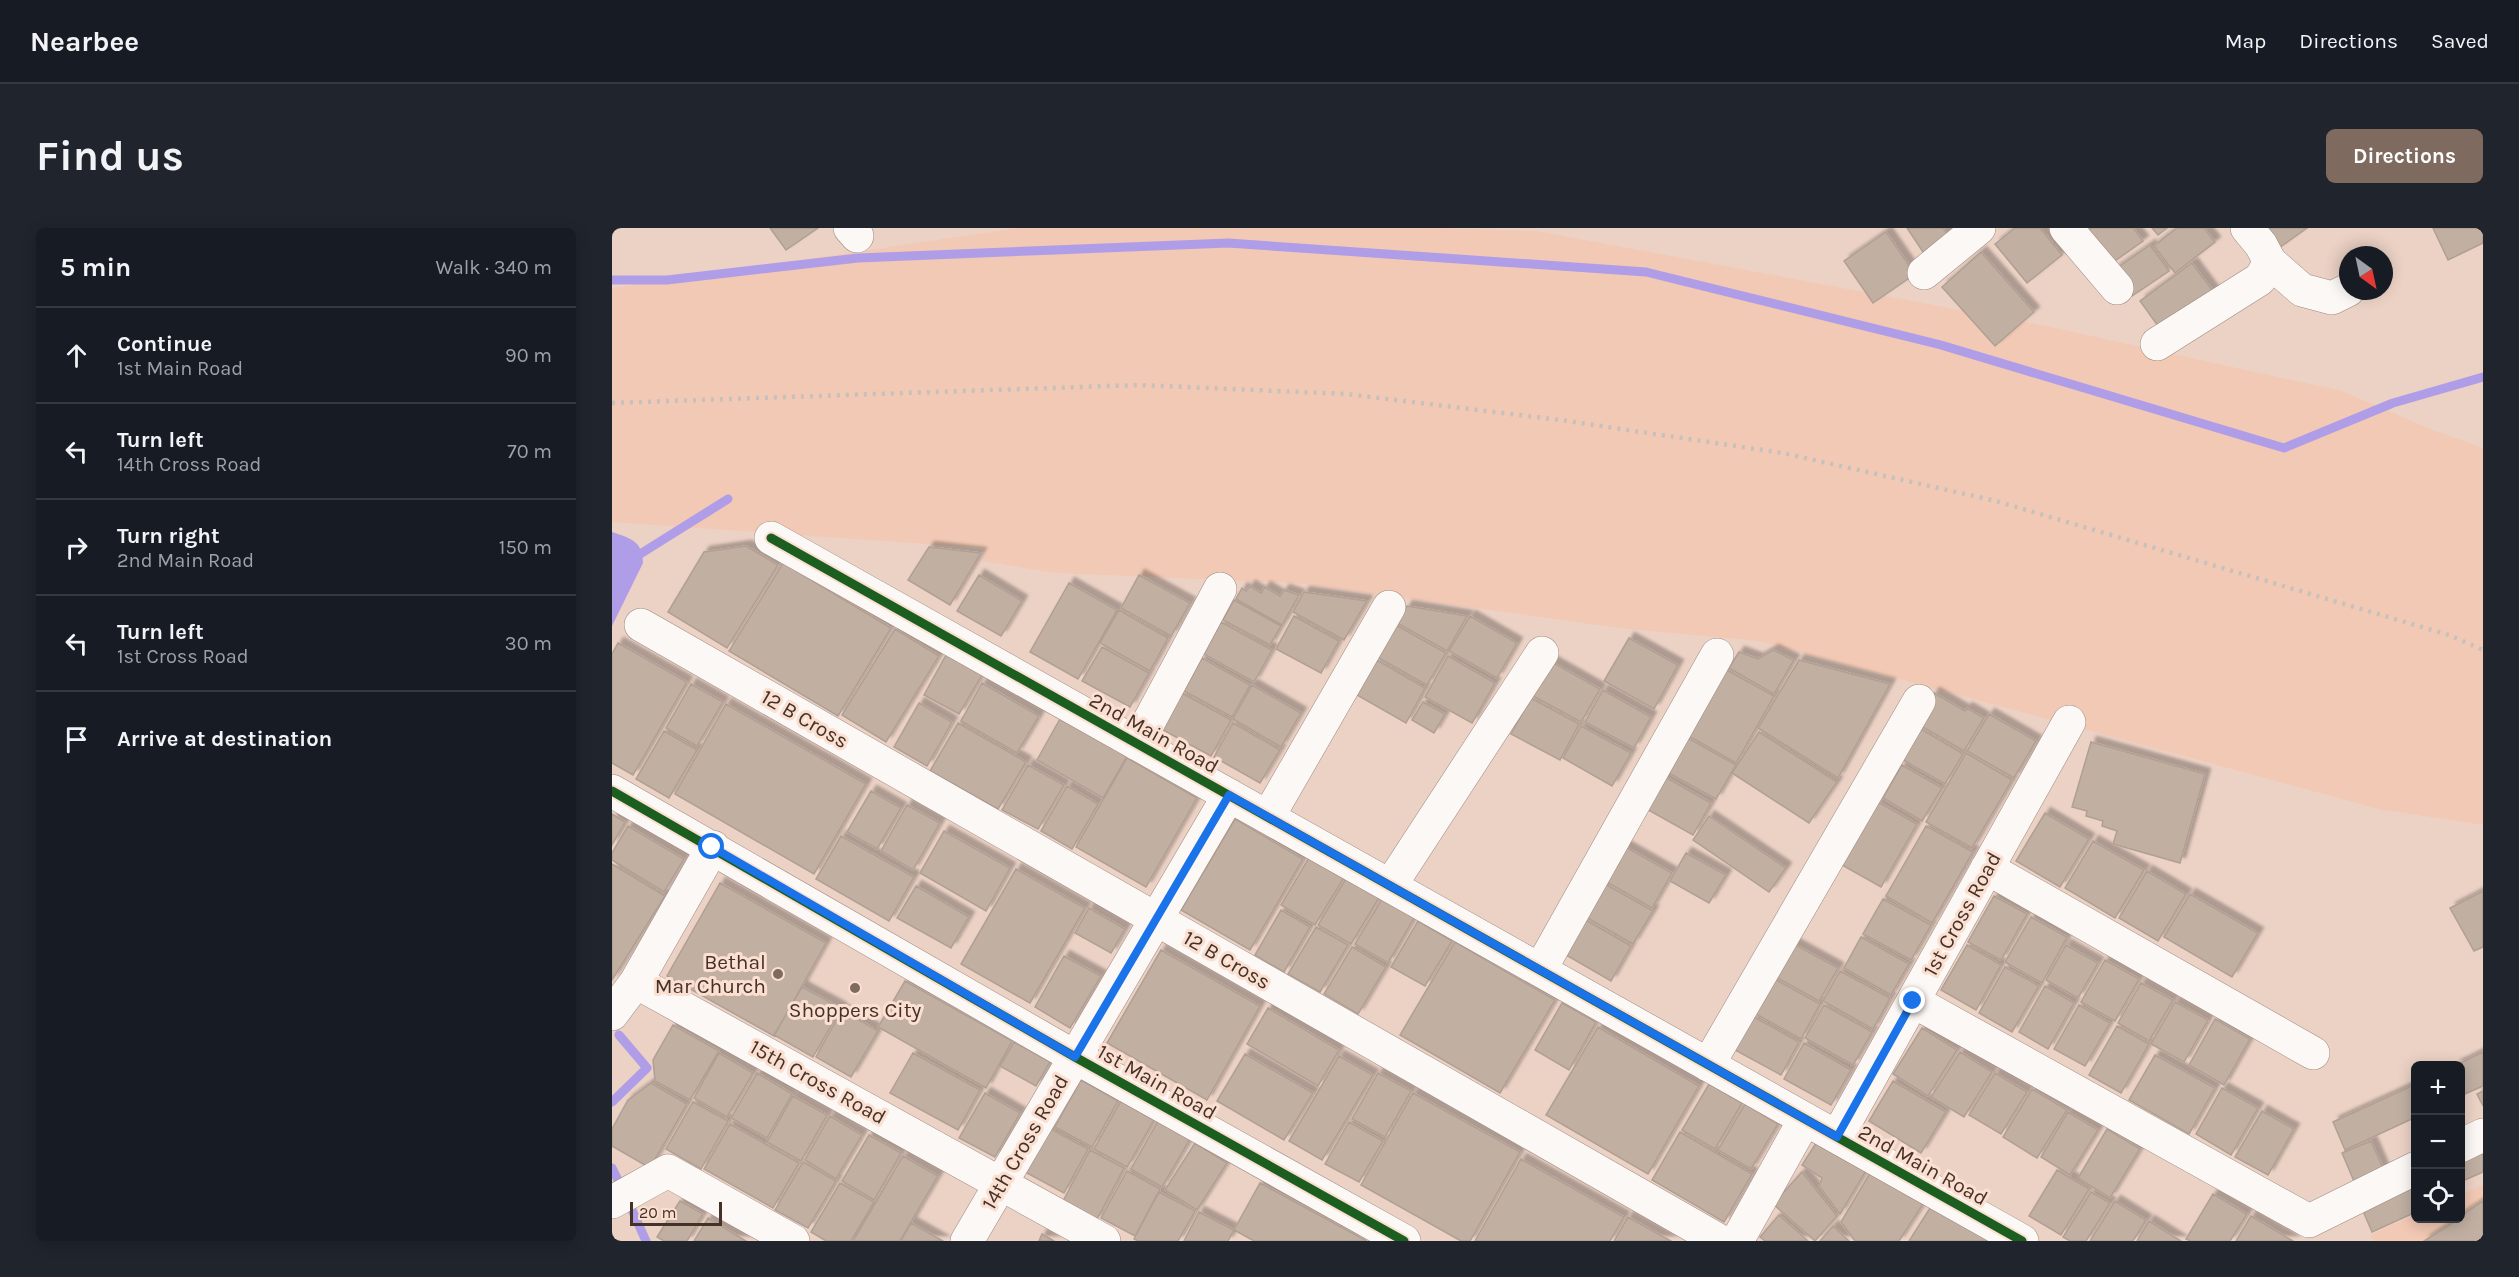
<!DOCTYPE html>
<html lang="en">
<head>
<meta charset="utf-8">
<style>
	body { margin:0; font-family:Karla,sans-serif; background:#20242c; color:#f1f3f6 }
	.controls { position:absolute; right:18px; bottom:18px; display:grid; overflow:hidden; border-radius:9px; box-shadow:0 3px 15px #0003 }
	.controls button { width:54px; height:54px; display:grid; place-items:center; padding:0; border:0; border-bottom:2px solid #363941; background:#171b24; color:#f1f3f6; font:30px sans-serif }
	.compass { position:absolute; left:1727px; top:18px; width:54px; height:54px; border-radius:50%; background:#171b24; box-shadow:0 3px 15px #0003; rotate:147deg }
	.scale { position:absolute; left:18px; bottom:15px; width:92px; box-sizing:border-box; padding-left:6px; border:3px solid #443228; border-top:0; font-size:16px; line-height:21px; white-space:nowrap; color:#443228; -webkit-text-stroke:4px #fbdfd0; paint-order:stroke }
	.stop { position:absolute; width:18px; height:18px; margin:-14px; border:4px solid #1a73e8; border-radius:50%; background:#fff }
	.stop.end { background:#1a73e8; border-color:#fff; box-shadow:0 2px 6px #0008 }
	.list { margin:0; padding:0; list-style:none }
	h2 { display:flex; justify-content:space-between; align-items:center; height:78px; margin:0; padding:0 24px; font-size:26px }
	h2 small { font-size:20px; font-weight:400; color:#9ea1a6 }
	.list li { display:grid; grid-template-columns:39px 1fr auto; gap:18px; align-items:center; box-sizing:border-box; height:96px; padding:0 24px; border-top:2px solid #363941 }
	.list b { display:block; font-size:22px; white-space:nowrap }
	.list p { margin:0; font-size:20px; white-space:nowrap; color:#9ea1a6 }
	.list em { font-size:20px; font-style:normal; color:#9ea1a6 }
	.icon { flex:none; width:33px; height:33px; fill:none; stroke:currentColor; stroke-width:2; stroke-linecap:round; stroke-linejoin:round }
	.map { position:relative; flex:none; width:1871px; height:1013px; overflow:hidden; border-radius:9px }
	header { display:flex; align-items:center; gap:36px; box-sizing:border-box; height:84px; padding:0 30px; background:#171b24; border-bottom:2px solid #363941 }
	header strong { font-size:28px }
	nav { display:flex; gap:33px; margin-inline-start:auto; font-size:21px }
	.intro { display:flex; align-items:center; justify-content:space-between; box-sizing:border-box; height:144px; padding:0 36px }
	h1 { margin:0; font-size:42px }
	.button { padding:15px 27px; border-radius:9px; background:#7f6a5f; color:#fff; font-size:21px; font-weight:700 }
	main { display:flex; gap:36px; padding:0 36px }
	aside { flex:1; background:#171b24; border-radius:9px; box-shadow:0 3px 15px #0003 }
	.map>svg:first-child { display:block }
	.built { fill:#f2c9b4 }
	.water { fill:#b09de7 }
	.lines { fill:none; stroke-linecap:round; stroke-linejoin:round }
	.stream { stroke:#b09de7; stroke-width:9 }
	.building { fill:#c1afa2; stroke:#b19f93; stroke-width:1.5; filter:url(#shadow) }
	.minor-casing { stroke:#9c897f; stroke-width:34 }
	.minor { stroke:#fcf8f6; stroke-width:33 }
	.rail { stroke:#c7c0bc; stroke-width:4.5; stroke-dasharray:3 6; stroke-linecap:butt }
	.cycleway-casing { stroke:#fbdfd0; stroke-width:13 }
	.cycleway { stroke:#1b5e20; stroke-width:9 }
	.route { stroke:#1a73e8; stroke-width:8 }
	.poi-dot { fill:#7f6a5f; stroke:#fbdfd0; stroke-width:2 }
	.labels { text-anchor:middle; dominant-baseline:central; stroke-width:6; stroke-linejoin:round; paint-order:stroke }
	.street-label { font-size:21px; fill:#443228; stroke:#fbdfd0 }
	.poi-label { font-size:21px; fill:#443228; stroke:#fbdfd0; text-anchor:end }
</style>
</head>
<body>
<header>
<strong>Nearbee</strong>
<nav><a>Map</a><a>Directions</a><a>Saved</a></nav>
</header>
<div class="intro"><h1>Find us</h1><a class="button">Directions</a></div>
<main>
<aside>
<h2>5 min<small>Walk · 340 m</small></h2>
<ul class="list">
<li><svg class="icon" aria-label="ahead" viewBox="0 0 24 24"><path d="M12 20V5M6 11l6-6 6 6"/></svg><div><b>Continue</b><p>1st Main Road</p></div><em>90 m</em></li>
<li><svg class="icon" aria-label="left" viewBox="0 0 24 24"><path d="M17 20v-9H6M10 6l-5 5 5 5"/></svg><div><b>Turn left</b><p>14th Cross Road</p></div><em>70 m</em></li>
<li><svg class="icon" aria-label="right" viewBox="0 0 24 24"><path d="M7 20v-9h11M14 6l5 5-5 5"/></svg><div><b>Turn right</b><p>2nd Main Road</p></div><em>150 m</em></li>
<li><svg class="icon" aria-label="left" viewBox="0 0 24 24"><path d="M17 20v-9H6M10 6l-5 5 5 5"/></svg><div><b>Turn left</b><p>1st Cross Road</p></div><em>30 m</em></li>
<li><svg class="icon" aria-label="arrive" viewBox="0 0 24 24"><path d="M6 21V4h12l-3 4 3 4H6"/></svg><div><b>Arrive at destination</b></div></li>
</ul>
</aside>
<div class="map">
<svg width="1871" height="1013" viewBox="0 0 1871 1013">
	<defs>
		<filter id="shadow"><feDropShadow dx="5.5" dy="-5.5" stdDeviation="1.5" flood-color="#0004"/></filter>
	</defs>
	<rect width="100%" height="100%" fill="#ecd2c5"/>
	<path class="built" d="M406,0H818L925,3L1434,98L1730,163L1821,202L1871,220V597L1767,581L1147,413L1007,400L685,355L443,345L371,333L372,320L0,294V60Z
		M1871,957V1013H1762L1758,1007L1803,987L1804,990H1848L1849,967Z"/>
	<path class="water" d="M0,304C18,310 31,313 31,335L0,398Z"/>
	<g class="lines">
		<path class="stream" d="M0,52H55L246,30L616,15L1034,44L1329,117L1672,220L1781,175L1871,149
			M0,327L17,333L116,271
			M0,874L35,840L7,807
			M0,940L7,954
			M16,973L34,1013"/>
	</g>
	<path class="building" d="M158,0H206L174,22Z
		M1295,0H1331L1336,7L1311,24Z
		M1403,0H1428L1450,27L1415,55L1383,16Z
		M1480,0H1521L1531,13L1500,35L1476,2Z
		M1540,0H1555L1546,7Z
		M1565,0H1592L1603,14L1563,45L1542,18Z
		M1653,0H1695L1667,20Z
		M1821,0H1871V15L1836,32Z
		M1274,4L1303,46L1261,75L1232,33Z
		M1538,17L1557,43L1520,68L1502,42Z
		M1369,24L1422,84L1383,118L1330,59Z
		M1580,35L1603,66L1551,105L1528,73Z
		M134,318L166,337L115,420L56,384L92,324Z
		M317,319L369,325L338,377L296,352Z
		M171,335L279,400L226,488L117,423Z
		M367,347L410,373L389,408L345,383Z
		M527,347L578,375L559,408L509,380Z
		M457,355L505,382L466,451L418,424Z
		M638,358L649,365L653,359L668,368L672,362L687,367L670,397L624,371L630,360L634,363Z
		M692,364L755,373L732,412L681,384Z
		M622,372L669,398L658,417L611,392Z
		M795,378L855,388L835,423L785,395Z
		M507,382L556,410L538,443L488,415Z
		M682,388L727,413L709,445L664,421Z
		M858,388L905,415L885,450L837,423Z
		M609,394L660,422L642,454L592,426Z
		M784,397L834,425L815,457L765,429Z
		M283,401L327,428L274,514L230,487Z
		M1017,410L1066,437L1042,481L992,453Z
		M6,415L75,454L21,547L0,535V426Z
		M490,419L537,445L518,479L470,453Z
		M1161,422L1182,432L1162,466L1117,440L1127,424L1146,431Z
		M334,427L370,447L347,486L312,467Z
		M836,428L883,455L860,495L813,469Z
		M590,430L638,457L620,489L572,463Z
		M765,432L813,460L794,495L745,467Z
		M1187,432L1278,456L1226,550L1146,500Z
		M940,434L988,461L969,494L921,468Z
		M1113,441L1162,468L1124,535L1075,507Z
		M370,455L427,488L405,525L349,493Z
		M79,456L111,474L85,518L54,500Z
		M640,457L689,485L669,519L621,491Z
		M991,462L1039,489L1022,520L973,494Z
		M570,465L619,492L599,528L549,501Z
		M1322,465L1353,483L1355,480L1372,490L1352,523L1304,495Z
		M919,470L967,496L948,532L899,506Z
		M811,474L833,486L822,505L800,492Z
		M307,475L340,494L315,538L282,519Z
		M114,476L254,556L202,646L63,566Z
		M1377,486L1424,513L1402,550L1355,523Z
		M448,491L515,528L491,570L425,532Z
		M346,495L414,534L386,581L318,543Z
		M621,495L668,522L648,555L602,529Z
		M969,498L1019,525L1000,558L951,530Z
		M1304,498L1351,526L1333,556L1286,529Z
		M52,503L85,522L57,570L24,551Z
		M1147,504L1225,554L1197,595L1120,545Z
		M1074,509L1124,537L1104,571L1055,544Z
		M1479,514L1593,546L1568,635L1501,616L1505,603L1490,598L1491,593L1474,588L1475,583L1460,579Z
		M1354,525L1400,552L1360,620L1314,594Z
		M515,530L585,570L534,659L464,619Z
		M416,537L452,557L426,601L390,582Z
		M1290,537L1330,560L1310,593L1271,570Z
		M1050,547L1099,575L1081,607L1031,579Z
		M455,558L486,576L460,621L429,603Z
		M259,563L289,580L265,621L235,604Z
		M1266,574L1305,596L1269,659L1230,637Z
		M295,577L328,595L301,642L269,623Z
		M1433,585L1477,611L1448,659L1404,633Z
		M0,586L13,594L0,617Z
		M1097,588L1174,640L1157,664L1081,612Z
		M623,591L691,631L638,722L569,682Z
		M16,598L72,631L52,664L0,632V625Z
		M1314,598L1361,624L1320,695L1274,668Z
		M332,603L398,640L374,683L308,645Z
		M229,608L302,649L277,693L204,651Z
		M1481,613L1532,642L1503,690L1453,660Z
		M1012,618L1060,645L1040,680L993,653Z
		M1074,625L1114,647L1097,675L1058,653Z
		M698,628L733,648L703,697L669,677Z
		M0,636L53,668L0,752Z
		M404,641L473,680L418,775L349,736Z
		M1535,643L1574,666L1546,713L1507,690Z
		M735,649L768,668L739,716L706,697Z
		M108,655L214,715L162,808L55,748Z
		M991,655L1041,683L1021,716L972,688Z
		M304,658L357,689L339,720L285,690Z
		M1871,663V719L1862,723L1838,680Z
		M1578,666L1646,705L1620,749L1552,709Z
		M1382,668L1415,686L1389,732L1356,714Z
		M770,671L802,690L776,735L743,716Z
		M1271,671L1319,697L1299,732L1251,706Z
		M477,680L513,701L499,725L463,705Z
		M669,682L698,699L672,744L643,727Z
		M1419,689L1455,709L1430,755L1393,734Z
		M974,692L1019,718L999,753L954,727Z
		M806,693L840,713L813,758L779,739Z
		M704,699L736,717L708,764L676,746Z
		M1249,709L1297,736L1279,767L1232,740Z
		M843,714L943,772L888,865L788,807Z
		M1180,715L1226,740L1207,773L1162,748Z
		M1355,717L1389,737L1364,782L1329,762Z
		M1454,717L1486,735L1466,770L1434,752Z
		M740,719L774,739L746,786L712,766Z
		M549,722L648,778L595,872L495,815Z
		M452,728L489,748L458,800L423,779Z
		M1493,732L1527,751L1503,793L1469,774Z
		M1393,739L1427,758L1400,804L1367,785Z
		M1228,743L1278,770L1261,801L1211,773Z
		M1161,750L1208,776L1189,811L1142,785Z
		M293,753L400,813L374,860L266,799Z
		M1529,755L1561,772L1537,813L1506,795Z
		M1433,758L1462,775L1436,821L1407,804Z
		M190,759L229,780L201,829L162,807Z
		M1563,774L1596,792L1572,834L1539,816Z
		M950,775L984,794L957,842L923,822Z
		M1212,777L1260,804L1241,837L1193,810Z
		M1467,777L1498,795L1473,838L1442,821Z
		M656,780L727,822L706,858L635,816Z
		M230,782L266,803L239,849L204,829Z
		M1142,789L1187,814L1169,847L1123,822Z
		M1603,791L1638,811L1612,857L1577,837Z
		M61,797L107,823L78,872L43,853L41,832Z
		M1505,798L1537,816L1509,865L1477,847Z
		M986,799L1087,858L1036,946L934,887Z
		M1310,800L1345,822L1316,868L1281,846Z
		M402,814L438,834L424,858L388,838Z
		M1192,815L1239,842L1219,877L1172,851Z
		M1348,824L1380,844L1352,889L1319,869Z
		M1871,824V858L1848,868V838H1842Z
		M107,825L141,845L115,889L82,870Z
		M301,825L368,862L346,902L278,865Z
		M633,826L701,865L672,912L605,873Z
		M1543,827L1603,860L1577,906L1517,872Z
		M727,828L761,847L710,932L677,913Z
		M145,845L180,866L155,910L119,890Z
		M766,845L799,863L773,909L740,891Z
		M1383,845L1415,864L1389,906L1357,887Z
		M469,852L506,873L480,919L443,899Z
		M1281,853L1334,884L1309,925L1257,893Z
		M39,855L75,876L38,940L0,918V901L16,872Z
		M1097,856L1130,875L1103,921L1070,902Z
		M1804,856V889L1733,922L1721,894Z
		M1610,860L1646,880L1619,927L1584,906Z
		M1420,861L1455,882L1425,930L1391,909Z
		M1871,863V878L1865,866Z
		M373,865L408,885L383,929L347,910Z
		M801,865L908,924L858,1013H849L749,957Z
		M181,868L215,887L189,933L155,914Z
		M509,873L542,892L515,939L482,921Z
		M81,874L116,893L89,941L54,921Z
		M1133,876L1166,896L1139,941L1106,922Z
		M1650,883L1682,901L1656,947L1623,929Z
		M1456,884L1486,902L1458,947L1429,929Z
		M218,888L250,907L224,951L193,932Z
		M546,893L578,911L550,959L519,941Z
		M737,894L771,913L747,954L713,936Z
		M118,896L187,935L161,980L92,941Z
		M437,900L476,921L452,965L413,944Z
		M1495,901L1528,921L1498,970L1466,950Z
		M1068,904L1140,946L1112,994L1040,952Z
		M257,907L289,925L262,972L230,953Z
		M1206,912L1255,941L1228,986L1207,958L1210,950L1190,937Z
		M1759,913L1773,945L1744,958L1730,925Z
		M583,915L615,935L585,982L553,962Z
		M478,922L512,940L484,993L450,975Z
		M1871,924V944L1848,954V934Z
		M291,928L326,948L288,1013H241Z
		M909,931L1012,989L998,1013H863Z
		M191,934L224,953L196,1000L163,982Z
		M1445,942L1477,961L1449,1007L1417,988Z
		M515,943L548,961L523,1008L489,990Z
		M1190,944L1225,988L1203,1013L1161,976Z
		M1258,945L1311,976L1287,1013H1243L1229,994Z
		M1804,951V984L1760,1004L1748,976Z
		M228,955L262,974L239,1013H214L199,1004Z
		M648,955L755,1013H642L622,1002Z
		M547,964L583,983L566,1013H526L522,1011Z
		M1479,964L1498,975L1474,1013H1458L1451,1009Z
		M1601,966L1635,986L1618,1013H1578L1574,1011Z
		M68,973L91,986L75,1013H52L45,1009Z
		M1503,973L1534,992L1521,1013H1478Z
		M1871,973V1013H1812L1848,990V988Z
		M1320,977L1379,1013H1297Z
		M587,984L622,1002L616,1013H572Z
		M1167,987L1196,1013H1153L1148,1009Z
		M1639,988L1681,1013H1624Z
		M1016,989L1059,1013H1002Z
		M96,990L134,1013H82Z
		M1537,993L1569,1013H1525Z
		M299,995L331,1013H289Z
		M1221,998L1237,1013H1208Z
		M430,1006L442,1013H427Z"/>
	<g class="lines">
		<defs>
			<path id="minor" d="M238,0L245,8
				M1454,0L1505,60
				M1658,34L1690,62L1720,70L1736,62
				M1312,45L1367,0
				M1545,116L1648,51L1658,34L1649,17L1635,0
				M159,310L1410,1013
				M29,397L1108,1013
				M525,516L608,361
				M0,563L463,829L792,1013
				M656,589L777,379
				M1375,640L1701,825
				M778,658L930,425
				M928,742L1105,427
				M24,754L492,1013
				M1301,773L1697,993L1804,940
				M0,786L24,754L101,619
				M1096,837L1307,473
				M1225,909L1457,494
				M1848,918L1871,907
				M0,974L56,943L181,1013
				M355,1013L617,567
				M1125,1013L1193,891"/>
		</defs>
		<use href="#minor" class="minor-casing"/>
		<use href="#minor" class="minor"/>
		<path class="rail" d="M0,175L527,157L734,166L948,192L1171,225L1384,273L1837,407L1871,422"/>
		<defs>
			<path id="cycleway" d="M159,310L1410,1013
				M0,563L463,829L792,1013"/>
		</defs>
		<use href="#cycleway" class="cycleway-casing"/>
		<use href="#cycleway" class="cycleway"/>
	</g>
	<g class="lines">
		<path class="route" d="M100,619L463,829L617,567L1225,909L1301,773"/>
	</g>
	<g class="poi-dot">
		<circle cx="166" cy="746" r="6"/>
		<circle cx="243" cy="760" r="6"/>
	</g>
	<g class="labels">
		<g class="street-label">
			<text transform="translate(193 491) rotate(30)">12 B Cross</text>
			<text transform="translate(542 505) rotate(29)">2nd Main Road</text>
			<text transform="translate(1350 686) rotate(-61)">1st Cross Road</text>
			<text transform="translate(615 732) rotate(30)">12 B Cross</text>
			<text transform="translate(206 854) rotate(29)">15th Cross Road</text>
			<text transform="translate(545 854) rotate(29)">1st Main Road</text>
			<text transform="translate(413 914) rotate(-60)">14th Cross Road</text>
			<text transform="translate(1311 937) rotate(29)">2nd Main Road</text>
		</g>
		<g class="poi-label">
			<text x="154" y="734">Bethal<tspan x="154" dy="24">Mar Church</tspan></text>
			<text x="243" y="782" text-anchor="middle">Shoppers City</text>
		</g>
	</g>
</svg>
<div class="controls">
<button>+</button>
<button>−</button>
<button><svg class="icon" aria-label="locate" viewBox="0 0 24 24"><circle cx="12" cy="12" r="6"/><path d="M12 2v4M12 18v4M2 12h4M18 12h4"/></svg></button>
</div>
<svg class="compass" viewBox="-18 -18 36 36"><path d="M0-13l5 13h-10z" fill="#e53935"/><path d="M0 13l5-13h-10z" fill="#9ea1a6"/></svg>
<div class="scale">20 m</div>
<div class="stop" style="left:100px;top:619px"></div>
<div class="stop end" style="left:1301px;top:773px"></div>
</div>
</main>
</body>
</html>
